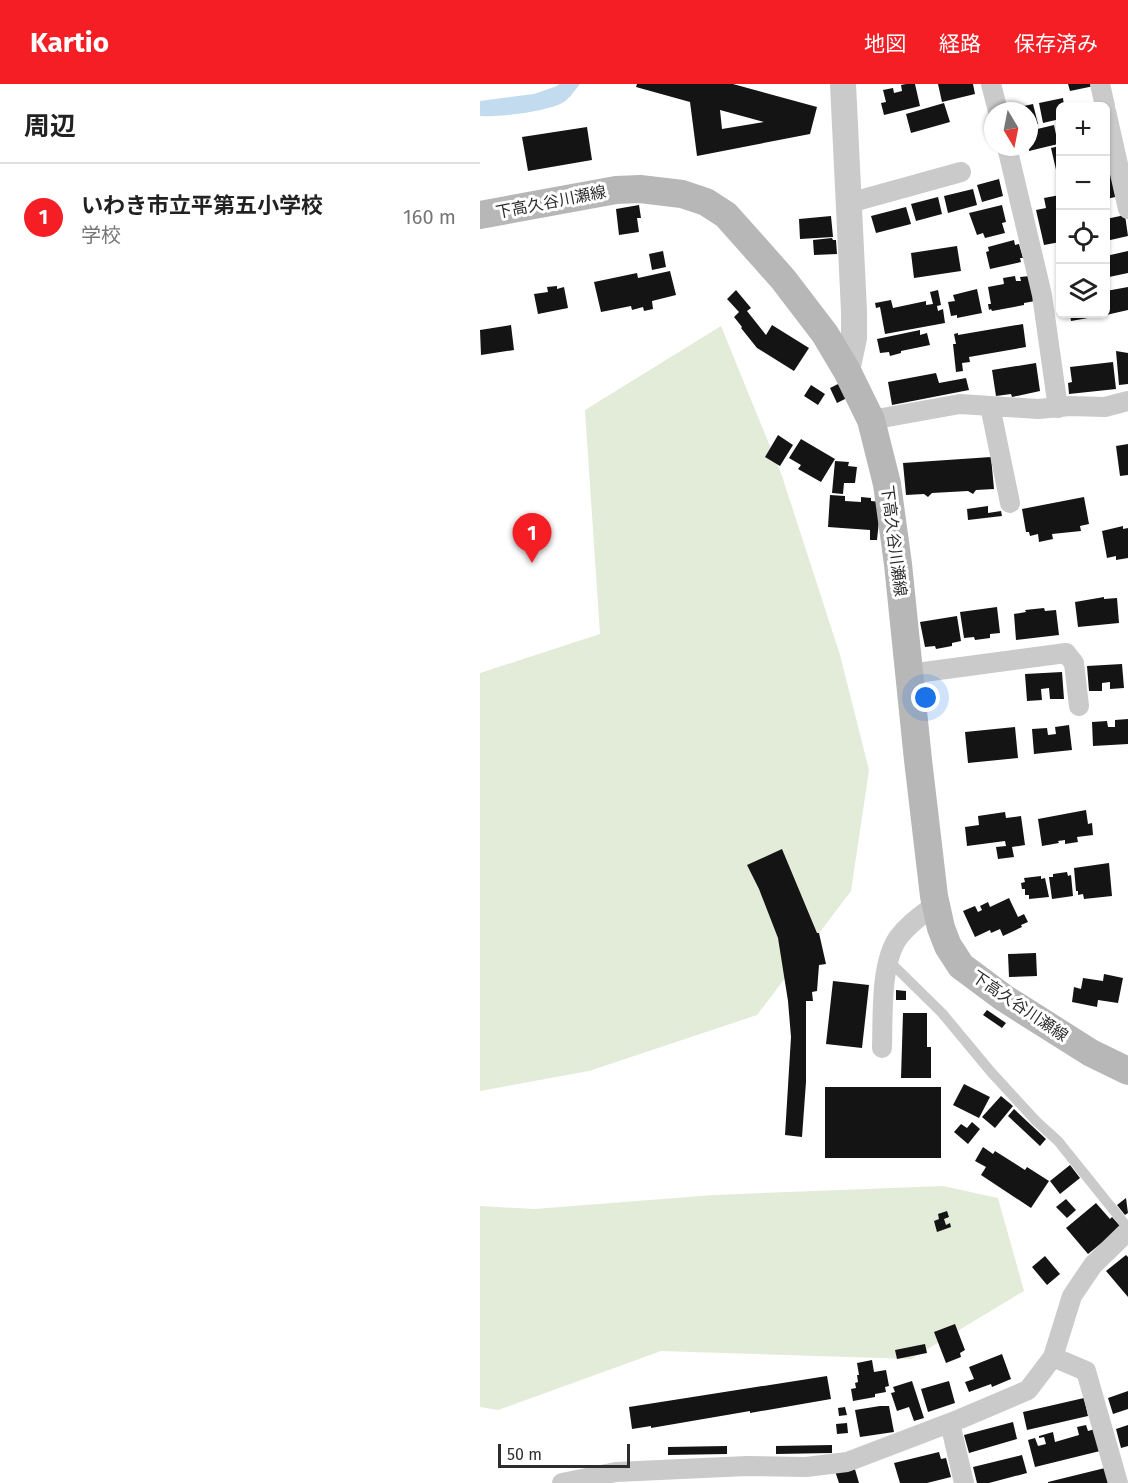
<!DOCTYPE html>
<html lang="ja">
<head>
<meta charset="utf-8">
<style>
	body { margin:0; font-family:"Fira Sans","Noto Sans JP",sans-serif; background:#f2f2f2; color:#222 }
	.controls { position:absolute; right:18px; top:18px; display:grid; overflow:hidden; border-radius:9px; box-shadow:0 2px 4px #0004 }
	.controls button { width:54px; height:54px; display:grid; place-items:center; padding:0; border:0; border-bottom:2px solid #e0e0e0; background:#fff; color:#222; font:30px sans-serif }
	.compass { position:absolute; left:504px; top:18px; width:54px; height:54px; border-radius:50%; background:#fff; box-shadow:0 2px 4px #0004; rotate:170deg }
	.scale { position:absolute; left:18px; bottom:15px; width:132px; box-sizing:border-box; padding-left:6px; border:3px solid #2d2d2d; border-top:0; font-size:16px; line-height:21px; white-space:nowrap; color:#2d2d2d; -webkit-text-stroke:4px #fff; paint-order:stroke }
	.you { position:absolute; left:446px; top:614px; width:21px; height:21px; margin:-15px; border:4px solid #fff; border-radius:50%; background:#1a73e8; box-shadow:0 0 0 9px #1a73e833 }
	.badge { display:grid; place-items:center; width:39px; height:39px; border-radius:50%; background:#f51e24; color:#fff; font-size:20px; font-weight:700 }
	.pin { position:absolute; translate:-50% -50px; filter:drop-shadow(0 2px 3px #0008) }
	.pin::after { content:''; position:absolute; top:32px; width:21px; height:18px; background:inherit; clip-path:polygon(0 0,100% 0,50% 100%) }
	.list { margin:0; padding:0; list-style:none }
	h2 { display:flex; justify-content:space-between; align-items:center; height:78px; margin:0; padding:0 24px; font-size:26px }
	h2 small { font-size:20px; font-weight:400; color:#767676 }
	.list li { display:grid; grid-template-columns:39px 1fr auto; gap:18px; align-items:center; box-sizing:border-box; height:108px; padding:0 24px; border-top:2px solid #e0e0e0 }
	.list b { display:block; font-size:22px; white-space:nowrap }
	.list p { margin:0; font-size:20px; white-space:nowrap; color:#767676 }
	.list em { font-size:20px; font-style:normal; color:#767676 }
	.icon { flex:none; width:33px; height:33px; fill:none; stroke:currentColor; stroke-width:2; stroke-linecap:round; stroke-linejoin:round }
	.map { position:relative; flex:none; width:648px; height:1399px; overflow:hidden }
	header { display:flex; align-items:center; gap:36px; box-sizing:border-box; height:84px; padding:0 30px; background:#f51e24; color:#fff }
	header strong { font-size:28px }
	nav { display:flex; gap:33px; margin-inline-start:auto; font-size:21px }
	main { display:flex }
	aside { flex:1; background:#fff }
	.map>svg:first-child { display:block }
	.green { fill:#e2ecd8 }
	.water { fill:#c2dbee }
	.building { fill:#141414; fill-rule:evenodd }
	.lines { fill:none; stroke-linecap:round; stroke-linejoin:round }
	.service { stroke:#cacaca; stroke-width:10 }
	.minor { stroke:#cacaca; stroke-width:20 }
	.tertiary { stroke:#cacaca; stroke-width:26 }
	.secondary { stroke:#b7b7b7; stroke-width:28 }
	.labels { text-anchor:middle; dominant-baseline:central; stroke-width:6; stroke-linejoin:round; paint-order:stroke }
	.street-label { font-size:16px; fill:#2d2d2d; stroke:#fff }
</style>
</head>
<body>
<header>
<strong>Kartio</strong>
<nav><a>地図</a><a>経路</a><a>保存済み</a></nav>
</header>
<main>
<aside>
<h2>周辺<small></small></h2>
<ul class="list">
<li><span class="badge">1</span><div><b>いわき市立平第五小学校</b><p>学校</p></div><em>160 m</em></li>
</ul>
</aside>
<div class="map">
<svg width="648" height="1399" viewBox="0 0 648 1399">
	<rect width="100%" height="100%" fill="#fff"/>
	<path class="green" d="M241,242L302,392L360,571L389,686L371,807L277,931L109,987L0,1007V589L120,550L105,326Z
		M463,1102L518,1114L544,1207L431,1275L181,1267L18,1326L0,1323V1122L54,1125L234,1111Z"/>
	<path class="water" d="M79,0H100C95,6 90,14 84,18C70,27 17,34 0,32V17L54,10L77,2Z"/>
	<path class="building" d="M157,0H253L337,23L330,50L217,72L210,18L156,3ZM240,26L284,38L242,45Z
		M426,0H435L440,22L404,31L401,19L406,18L403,6L413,4L414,9L422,7L421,1Z
		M458,0H493L495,10L462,18Z
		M588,0H614V2L590,7Z
		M583,14L584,22H580V35L563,39L559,19Z
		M464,19L470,38L431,49L426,30Z
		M553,20L558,40L549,42V27H530V25Z
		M574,41L578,60L549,67V47Z
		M107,43L112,76L48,87L42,53Z
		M580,62V103L571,64Z
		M633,85L640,112L626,115V87Z
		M519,95L523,112L502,118L497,101Z
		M493,105L497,121L468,129L464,112Z
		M580,111V158L564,161L556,126L566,124L564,114Z
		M458,113L462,130L436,137L431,120Z
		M159,121L161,134H157L159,148L139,151L136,125Z
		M522,121L526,138L522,139L525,149L505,154L503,149L497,151L489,129Z
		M426,123L431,140L396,149L391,132Z
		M645,131L648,152L626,157V135Z
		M351,132L353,153L320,155L319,135Z
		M352,154L353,156H356L357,170L334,171L333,156Z
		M534,156L535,161L539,160L543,174H540L541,178L510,185L506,168L509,167L508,163Z
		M477,162L481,187L434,194L431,169Z
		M183,167L186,183L172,186L169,170Z
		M648,167V189L629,193L626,172Z
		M190,187L196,211L172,217L173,225L164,227L163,223L152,226L151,222L121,228L114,198L157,189L158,194Z
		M535,192L536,197H541L540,193L550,192L555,217L544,219V221L512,227L511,225L509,226L508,220H511L508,203L524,200L523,194Z
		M77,202V205L84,203L88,224L58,230L54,210L68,208L67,203Z
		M648,203V226L626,231V207Z
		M497,205L502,229L477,234V231L471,232L468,218L475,217L473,211Z
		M256,206L271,224L267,227L286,251L292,241L329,264L314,287L277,264L261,244L262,243L254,233L259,228L247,215Z
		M458,206L461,221L457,222L458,227L463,225L465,239L405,250L400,223L396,224L395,219L411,216L413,224L446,217V221L453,220L450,208Z
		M590,230H625V231L591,237Z
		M543,240L546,263L489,273L490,278L482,279L483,287L476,288L473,260H476L474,250L478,249V251Z
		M31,241L34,266L1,271L0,246Z
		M440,246V251L447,249L450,261L421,267V269L410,272L409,268L400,269L397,255Z
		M636,267L648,269V300L639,301Z
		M633,278L636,305L589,310L588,299L592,298L590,283Z
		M556,279L560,307L532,313L531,310L516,312L512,286Z
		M456,289L459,299L486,294L489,306L412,321L408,298Z
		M362,298L369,313L357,319L350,304Z
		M331,301L345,310L338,321L324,312Z
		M298,351L313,361L300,382L285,373Z
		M321,355L355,375L341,398L318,385L321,381L309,374Z
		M648,360V391L640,392L636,362Z
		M511,373L514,405L496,406L493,410L488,407L452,409L448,413L444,410L426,411L423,379Z
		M355,377L369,378L368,382L377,383L375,399H364L363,410L352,409Z
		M350,411L365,412V417L381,418V413L391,414V417L401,418L397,456H390V446L348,443Z
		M604,413L609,440L600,442L601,447L572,450L573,455L559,458L558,450L550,452L549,448H546L542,425Z
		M508,422V429L521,427L522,432L488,436L487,425Z
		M643,442V445L648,444V474L636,476V472L627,474L622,447Z
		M624,513V515L637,514L639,539L598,543L595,518Z
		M517,523L520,549L510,550V554L495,556L494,553L484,554L480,528Z
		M564,524L565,527L576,526L579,551L536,556L534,530L546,528L545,526Z
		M477,532L481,557L472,559V562L456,565L455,562L445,563L440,538Z
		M642,580L644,604L630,605V598L622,599V607H609L607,582Z
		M582,588L584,615H570L569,604L561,605L562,616L547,617L545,590Z
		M648,635V660L613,662L612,638L627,637L628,643H635V636Z
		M589,641L592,666L554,670L552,645L567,644L568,651L576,650L575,643Z
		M535,643L538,674L488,679L485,648Z
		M606,726L608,740L612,739L613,751L597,753L598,758L585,760V756L578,757L579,759L562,762L558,735Z
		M525,728L526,734L541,732L545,761L532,763L534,773L518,775L516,763L526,762L525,757L487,762L485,743L499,741L498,732Z
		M302,765L337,849H339L346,880L339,881L337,907L332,908L333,917H326V998L322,1053L305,1051L311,953L308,917L298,854L279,805L267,781Z
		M629,779L632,812L604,815L603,810L598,811V807H596L594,784Z
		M587,788L588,792L591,791L593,812L572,815L569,793H573V790Z
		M561,792V795L565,794L569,813L549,815V811H545V805H542L541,799L545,798L544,794Z
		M529,814L538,833L544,830L548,838L541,841L542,843L523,852L520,845L511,849L510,846L495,853L483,827L495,822L498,828L502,826L500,822L508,818L510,823Z
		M556,869L557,892L529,893L528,870Z
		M624,890L643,894L638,919L618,916L617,923L592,918L594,903L601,905L603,894L623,897Z
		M353,897L389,901L382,964L346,960Z
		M416,906L426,907V916H416Z
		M507,926L526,939L522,944L503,931Z
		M423,929H447V963H451V994H421Z
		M484,1000L510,1013L499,1034L473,1021Z
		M345,1003H461V1074H345Z
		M521,1012L533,1022L515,1044L502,1033Z
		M534,1025L566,1055L560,1062L528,1032Z
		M492,1038L500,1045L488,1060L474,1048L481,1040L487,1044Z
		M503,1063L513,1070L515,1067L545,1086L547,1083L569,1097L551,1124L501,1091L506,1083L495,1077Z
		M590,1081L600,1094L580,1110L570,1097Z
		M646,1114L648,1129L645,1131L637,1121Z
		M586,1115L596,1126L587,1134L576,1123Z
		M616,1119L630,1135L632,1133L641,1143L608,1170L586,1144Z
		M467,1127L469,1133L464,1135L466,1141L470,1139L471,1143L457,1148L454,1137L459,1135L458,1130Z
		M646,1171L648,1173V1213L626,1187Z
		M565,1172L580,1190L567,1201L552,1183Z
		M475,1240L485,1266L480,1269L481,1273L466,1279L454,1248Z
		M445,1260L447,1269L417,1275L415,1266Z
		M522,1270L531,1295L512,1303L511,1300L489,1308L485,1298L494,1295L489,1283Z
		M392,1276L394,1288L406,1286L409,1302L405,1303L406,1308L395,1310V1313L373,1317L371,1305L376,1304L375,1299L378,1298L377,1291H379L377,1279Z
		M347,1292L351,1315L270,1329V1327L171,1344V1342L152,1345L149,1323Z
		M432,1297L444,1334L434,1337L429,1323L417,1327L411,1309L415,1308L413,1303Z
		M469,1297L475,1319L448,1328L441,1305Z
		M648,1307V1325L633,1330L628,1314Z
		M604,1314L608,1332L547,1346L543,1328Z
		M400,1322H409L414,1348L380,1353L375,1326Z
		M365,1323L367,1331L359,1332L358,1324Z
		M533,1338L537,1355L489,1369L484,1351Z
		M367,1339L368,1349L357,1350L356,1340Z
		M606,1341L608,1347L615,1345L620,1367L555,1383L548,1356L555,1354L558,1362L566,1360L564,1353L559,1354V1352L573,1348L575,1358L599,1351L597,1343Z
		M648,1341V1362L641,1364L636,1345Z
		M352,1361V1369L296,1370V1362Z
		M247,1362V1370L188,1371V1363Z
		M459,1368L461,1375L466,1374L471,1393L447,1399H420L414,1379Z
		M542,1371L547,1389L509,1399H497L493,1383Z
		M374,1382L379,1399H359L355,1387Z
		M625,1384L629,1399H568V1398Z"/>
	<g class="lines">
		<path class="service" d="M409,877L462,929L511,988L556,1037L578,1057L648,1144"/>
		<path class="minor" d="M511,0L518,27
			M620,0L625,22
			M626,27L648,125
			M527,63L562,211L578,324
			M369,119L481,88
			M510,322L530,419
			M391,336L480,320L558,325L590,322L625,323L648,317
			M429,590L586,569L594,579L599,622
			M402,964C403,933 400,880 418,854C428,840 443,830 456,820
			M573,1273L606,1287L638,1399
			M470,1339L484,1399
			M82,1399L136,1388L267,1382L326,1383L367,1378L480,1335L548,1306L573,1273L592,1212L613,1181L648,1147"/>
		<path class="tertiary" d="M363,0L374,227V254L367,287"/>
		<path class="secondary" d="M0,131L136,106L160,105L202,110L226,118L246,131L303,195L345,250L367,287L391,336L407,400L418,480L438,676L454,812L461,844L468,862L481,882L524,914L611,969L648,987"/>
	</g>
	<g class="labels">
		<g class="street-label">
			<text transform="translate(71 118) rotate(-11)">下高久谷川瀬線</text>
			<text transform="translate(414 457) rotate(83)">下高久谷川瀬線</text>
			<text transform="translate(540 922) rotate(34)">下高久谷川瀬線</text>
		</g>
	</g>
</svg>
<div class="controls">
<button>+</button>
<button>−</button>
<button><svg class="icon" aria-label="locate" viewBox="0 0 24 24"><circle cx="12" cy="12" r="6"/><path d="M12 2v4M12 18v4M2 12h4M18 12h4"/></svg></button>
<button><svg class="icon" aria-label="layers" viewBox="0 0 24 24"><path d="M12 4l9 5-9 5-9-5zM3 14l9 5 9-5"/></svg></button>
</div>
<svg class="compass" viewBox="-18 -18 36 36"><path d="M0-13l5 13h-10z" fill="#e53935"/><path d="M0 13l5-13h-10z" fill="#767676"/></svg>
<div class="scale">50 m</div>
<div class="you"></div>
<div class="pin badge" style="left:52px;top:479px">1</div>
</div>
</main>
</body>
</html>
